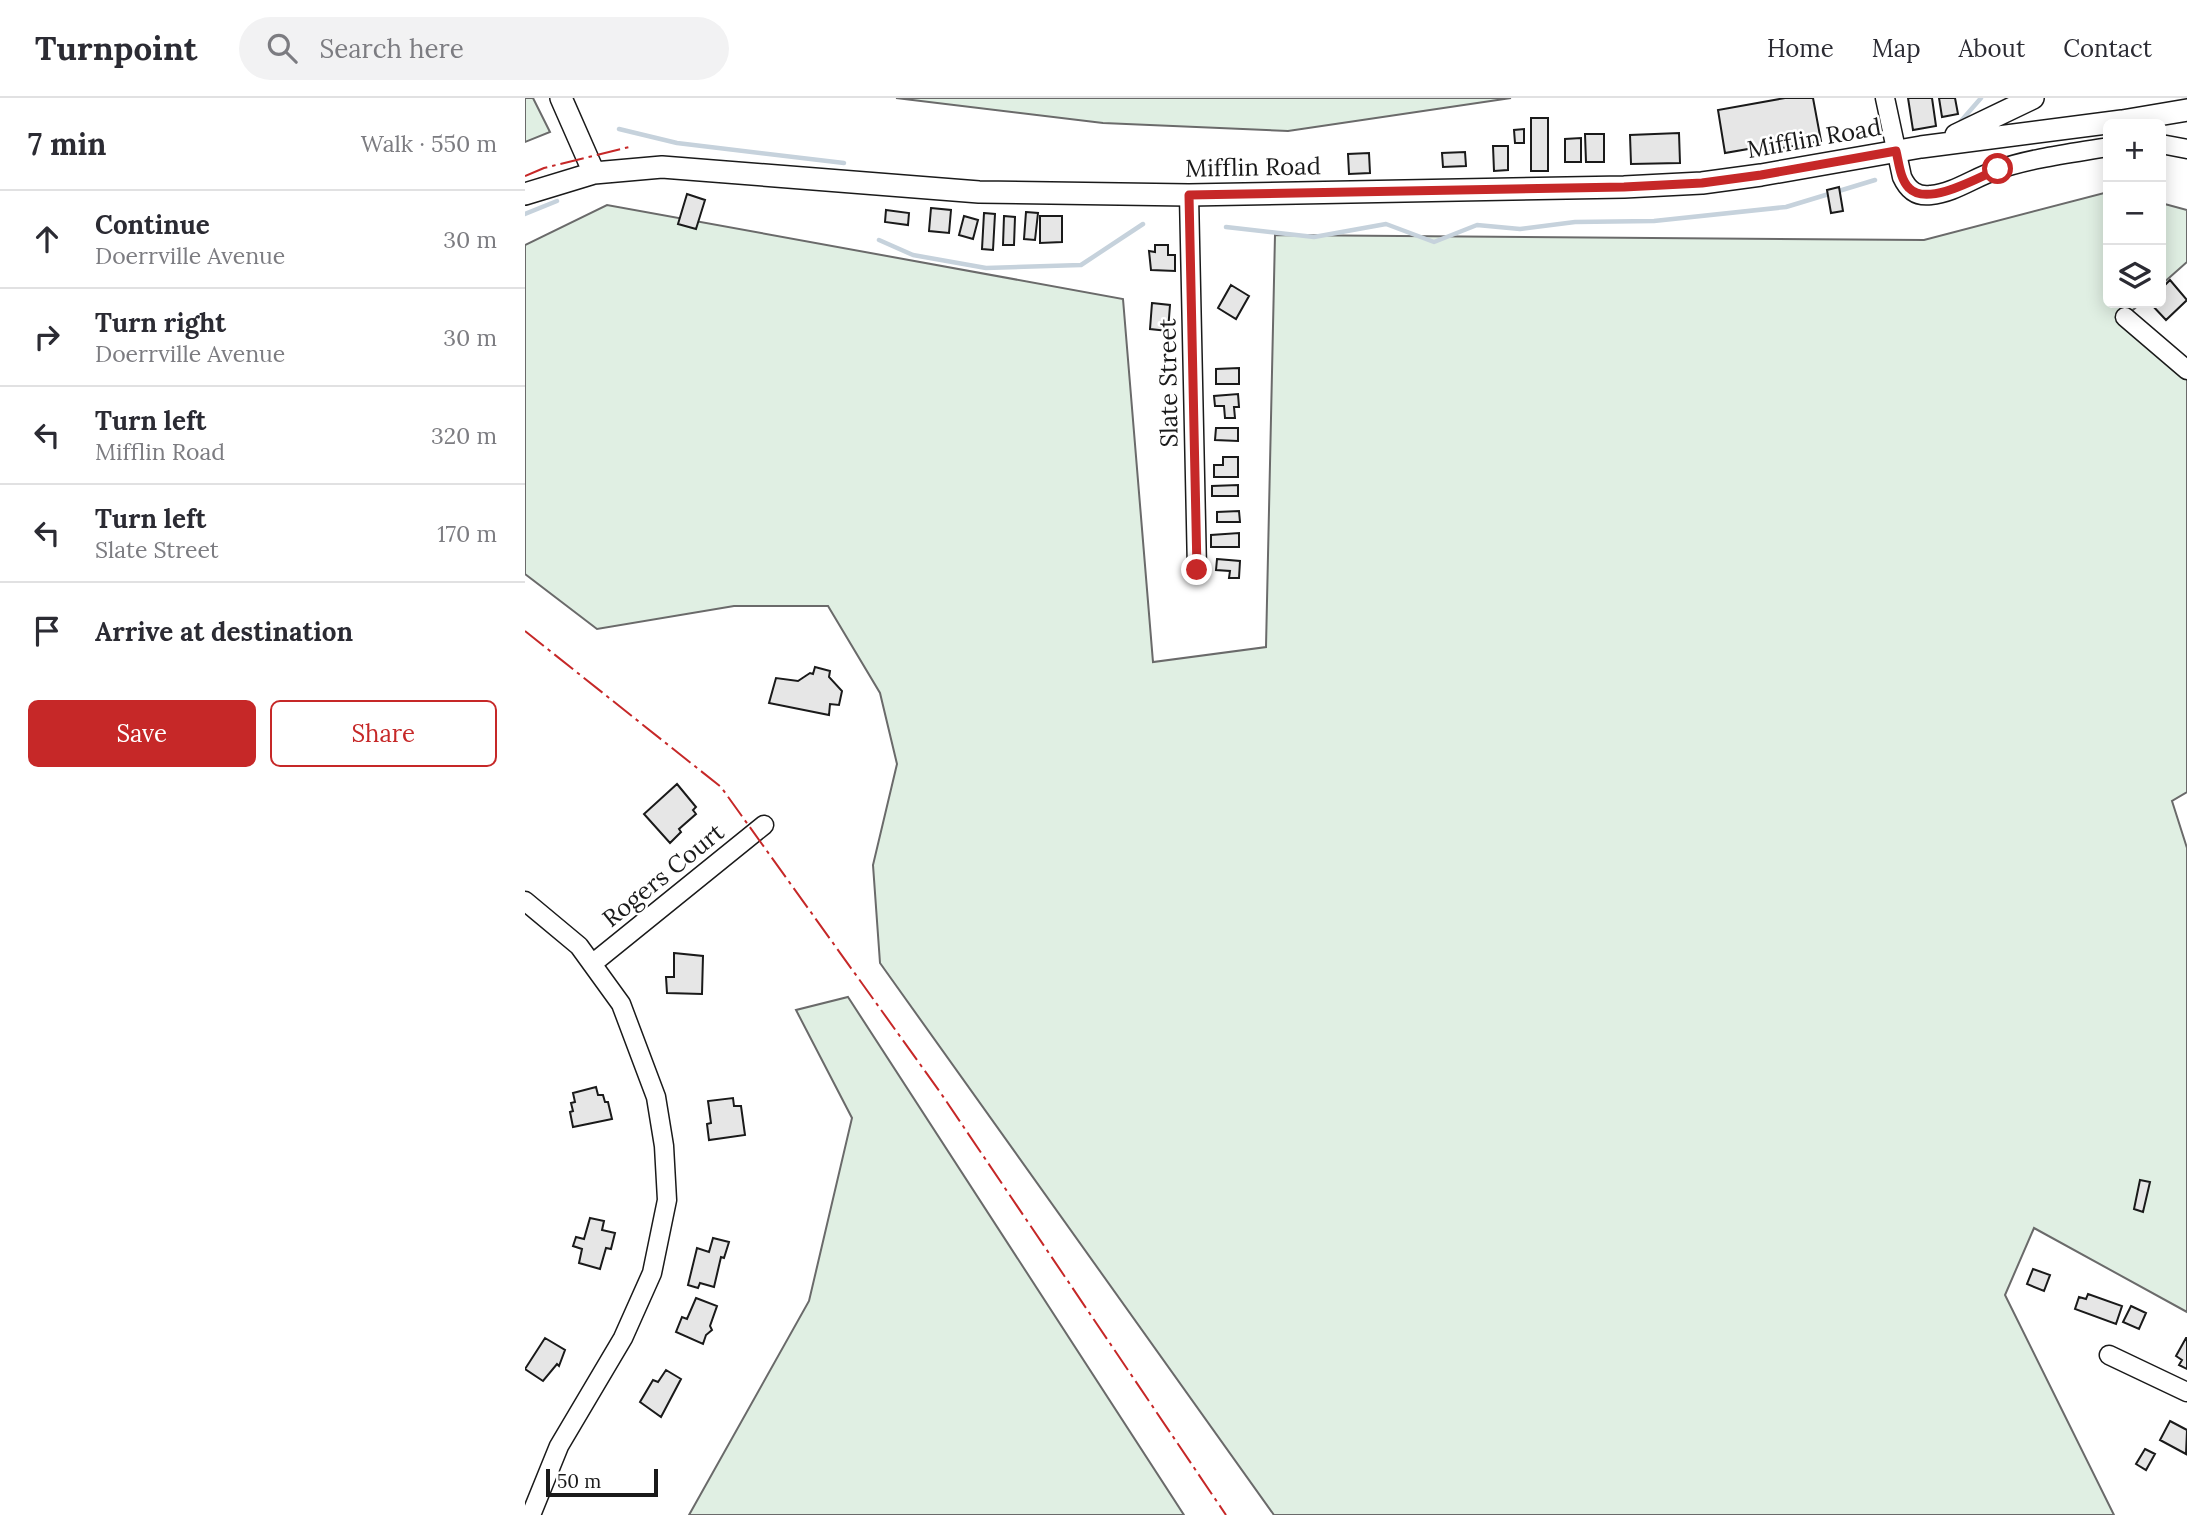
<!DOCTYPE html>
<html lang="en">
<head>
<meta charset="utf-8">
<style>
	body { margin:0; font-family:Lora,serif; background:#f2f2f3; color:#2b2b33 }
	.controls { position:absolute; right:21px; top:21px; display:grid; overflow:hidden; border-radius:10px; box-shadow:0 4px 18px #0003 }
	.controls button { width:63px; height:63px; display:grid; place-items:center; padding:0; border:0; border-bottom:2px solid #e1e1e2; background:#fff; color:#2b2b33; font:35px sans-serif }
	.scale { position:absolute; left:21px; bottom:18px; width:112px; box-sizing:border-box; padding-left:7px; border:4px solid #1a1a1a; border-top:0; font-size:19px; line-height:24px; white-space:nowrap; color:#1a1a1a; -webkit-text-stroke:5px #fff; paint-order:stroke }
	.stop { position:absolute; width:21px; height:21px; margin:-16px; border:5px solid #c62828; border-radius:50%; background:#fff }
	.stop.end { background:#c62828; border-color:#fff; box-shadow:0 2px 7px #0008 }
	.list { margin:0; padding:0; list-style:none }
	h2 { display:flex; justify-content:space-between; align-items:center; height:91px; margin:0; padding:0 28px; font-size:30px }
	h2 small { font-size:23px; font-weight:400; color:#7c7c81 }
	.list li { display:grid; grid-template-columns:46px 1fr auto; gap:21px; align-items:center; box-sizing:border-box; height:98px; padding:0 28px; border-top:2px solid #e1e1e2 }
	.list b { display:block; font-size:26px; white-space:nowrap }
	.list p { margin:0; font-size:23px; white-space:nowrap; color:#7c7c81 }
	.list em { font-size:23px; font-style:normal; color:#7c7c81 }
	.actions { display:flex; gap:14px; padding:21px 28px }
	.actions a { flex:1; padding:16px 0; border:2px solid #c62828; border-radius:10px; text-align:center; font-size:24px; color:#c62828 }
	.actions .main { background:#c62828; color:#fff }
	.icon { flex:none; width:38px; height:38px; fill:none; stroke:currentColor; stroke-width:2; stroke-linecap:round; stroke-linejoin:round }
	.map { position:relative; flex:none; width:1662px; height:1417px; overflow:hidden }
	header { display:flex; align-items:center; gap:42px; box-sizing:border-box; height:98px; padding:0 35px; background:#fff; border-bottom:2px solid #e1e1e2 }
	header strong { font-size:33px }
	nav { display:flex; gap:38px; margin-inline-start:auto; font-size:24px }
	.search { width:490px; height:63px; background:#f2f2f3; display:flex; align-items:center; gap:18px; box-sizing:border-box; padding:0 24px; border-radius:38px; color:#7c7c81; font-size:26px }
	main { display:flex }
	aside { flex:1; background:#fff }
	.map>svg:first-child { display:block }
	.green { fill:#e0efe3; stroke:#6a6a6a; stroke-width:2 }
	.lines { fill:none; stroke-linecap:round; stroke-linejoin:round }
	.stream { stroke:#c6d2dc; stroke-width:4.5 }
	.building { fill:#e6e6e6; stroke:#1a1a1a; stroke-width:2 }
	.minor-casing { stroke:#1a1a1a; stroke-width:21 }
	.major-casing { stroke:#1a1a1a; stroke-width:24 }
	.minor { stroke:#fff; stroke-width:18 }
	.major { stroke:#fff; stroke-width:21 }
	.power { stroke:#c62828; stroke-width:2; stroke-dasharray:24 5 3.5 5; stroke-linecap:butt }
	.route { stroke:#c62828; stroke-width:9 }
	.labels { text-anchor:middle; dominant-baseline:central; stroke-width:5; stroke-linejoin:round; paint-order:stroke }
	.street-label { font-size:24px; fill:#1a1a1a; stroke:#fff }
</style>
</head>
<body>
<header>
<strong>Turnpoint</strong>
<div class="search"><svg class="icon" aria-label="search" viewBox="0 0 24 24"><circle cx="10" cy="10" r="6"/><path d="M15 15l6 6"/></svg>Search here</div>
<nav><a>Home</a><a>Map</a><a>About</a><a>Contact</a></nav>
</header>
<main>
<aside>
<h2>7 min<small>Walk · 550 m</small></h2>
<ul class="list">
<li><svg class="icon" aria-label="ahead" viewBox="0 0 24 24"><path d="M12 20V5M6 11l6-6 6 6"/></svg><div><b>Continue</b><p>Doerrville Avenue</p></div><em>30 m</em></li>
<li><svg class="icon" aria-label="right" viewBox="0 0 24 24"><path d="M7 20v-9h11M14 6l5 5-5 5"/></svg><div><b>Turn right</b><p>Doerrville Avenue</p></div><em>30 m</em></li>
<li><svg class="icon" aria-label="left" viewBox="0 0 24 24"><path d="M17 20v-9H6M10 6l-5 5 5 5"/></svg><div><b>Turn left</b><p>Mifflin Road</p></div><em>320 m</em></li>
<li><svg class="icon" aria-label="left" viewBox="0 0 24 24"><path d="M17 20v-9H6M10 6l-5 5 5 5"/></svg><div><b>Turn left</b><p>Slate Street</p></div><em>170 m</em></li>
<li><svg class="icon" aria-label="arrive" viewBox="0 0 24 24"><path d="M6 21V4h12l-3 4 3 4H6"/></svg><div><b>Arrive at destination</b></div></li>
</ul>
<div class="actions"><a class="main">Save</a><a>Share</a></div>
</aside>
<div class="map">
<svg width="1662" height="1417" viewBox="0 0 1662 1417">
	<rect width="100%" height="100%" fill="#fff"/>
	<path class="green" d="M0,0H8L25,34L0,44Z
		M371,0H986L763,33L578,25Z
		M1583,94V205H1616L1600,219L1662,272V694L1647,703L1662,750V1214L1509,1130L1480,1197L1589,1417H749L355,865L348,767L372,666L355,595L303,508H209L72,531L0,476V147L82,107L598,201L628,564L741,549L750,137L1399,142Z
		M1636,105L1662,112V164L1636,187Z
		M323,899L659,1417H164L284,1203L327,1020L271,912Z"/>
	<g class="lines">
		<path class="stream" d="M1436,23L1456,0
			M94,31L152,45L319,65
			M0,116L32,103
			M701,129L789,139L861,126L909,144L952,127L995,131L1050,124L1129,123L1261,109L1350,82
			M354,142L388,157L461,170L556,167L618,126"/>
	</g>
	<path class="building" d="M1260,0H1288L1296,43L1230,55L1229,50L1200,55L1193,12Z
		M1383,0H1407L1411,28L1388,32Z
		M1414,0H1430L1433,16L1417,19Z
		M1006,20H1023V73H1006Z
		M999,31V45H990L989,32Z
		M1154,35L1155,65L1106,66L1105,37Z
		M1060,36H1079V64H1061Z
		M1056,40V64H1040V41Z
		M968,48H983V72L969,73Z
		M940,54L941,68L918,69L917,55Z
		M844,55L845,75L824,76L823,56Z
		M1314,89L1318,113L1306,115L1302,92Z
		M162,96L180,102L171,131L153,126Z
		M406,110L426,112L424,135L404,133Z
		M361,112L384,115L383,127L360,124Z
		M501,114L513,115L510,142L499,141Z
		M459,115L470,116L468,152L457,151Z
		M439,118L453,122L448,141L434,137Z
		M479,118L490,119L489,147H478Z
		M515,118H537V144L515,145Z
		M630,147H643V157H650V173L626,172L624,153L630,154Z
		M1645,182L1662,202L1641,222L1625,205H1636V191Z
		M706,187L724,198L711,221L693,210Z
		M627,205L645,207L643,233L625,231Z
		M714,270V286H691V271Z
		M713,296L714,309H709L710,320H700L699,308H690L689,298Z
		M691,330H713V343L690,342Z
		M698,359H713V379H689V367H698Z
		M713,387V398H687V388Z
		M714,413L715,424H692V414Z
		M714,435V449H686V437Z
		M692,461L715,463L714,480H704L705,473L691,472Z
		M290,569L305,573L304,579L317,593L314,607L305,606L304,617L244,605L251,580L273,583L285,575L288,576Z
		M152,686L171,709L168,712L171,716L154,731L156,734L145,745L119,716Z
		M149,855L178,858L177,896L142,895L141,879H149Z
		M71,989L73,997H78L80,1004H83L87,1021L48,1029L45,1014L48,1013L46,1005L50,1004L48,995Z
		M208,1000L209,1008H216L220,1037L184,1042L182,1026L186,1025L183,1003Z
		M1615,1082L1625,1084L1618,1114L1609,1111Z
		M65,1120L79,1123L77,1132L90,1135L86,1151L81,1150L75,1171L54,1165L57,1151L48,1148L51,1139L59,1141Z
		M188,1140L204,1144L199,1160L196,1159L189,1189L175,1185L173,1190L163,1187L172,1150L184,1154Z
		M1508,1171L1525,1177L1519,1193L1502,1186Z
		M1563,1196L1597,1208L1591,1226L1550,1211L1554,1199L1561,1201Z
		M171,1200L192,1208L185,1228L187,1232L181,1237L178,1246L151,1234L157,1219L162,1221Z
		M1606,1208L1621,1215L1614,1231L1598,1224Z
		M20,1240L40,1252L34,1268L32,1266L18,1283L0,1271Z
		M1661,1240H1662V1271L1654,1267L1657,1262L1651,1258Z
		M141,1272L156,1281L136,1319L115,1304L128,1282L133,1284Z
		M1645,1323L1662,1332L1661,1356L1635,1342Z
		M1620,1351L1630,1356L1621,1372L1611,1366Z"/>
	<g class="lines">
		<defs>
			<path id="minor" d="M1360,0L1377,79C1383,92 1392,99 1406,97C1429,95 1450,79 1472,72C1506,60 1548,55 1583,49
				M1636,46L1662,51
				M664,97L672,472
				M1600,219L1662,272
				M0,803L54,848L96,906L131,999L139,1048L142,1102L127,1175L98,1240L34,1348L6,1417
				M67,866L239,727
				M1584,1257L1662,1294"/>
			<path id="major" d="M36,0L69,75
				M1431,37L1508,0
				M0,96L69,75L137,69L454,94L664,97L1099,89L1177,85L1236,77L1396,49L1597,23L1662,12"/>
		</defs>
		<use href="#minor" class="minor-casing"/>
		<use href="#major" class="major-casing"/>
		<use href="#minor" class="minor"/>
		<use href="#major" class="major"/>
		<path class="power" d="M0,78L19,70L104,49
			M0,533L196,689L415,994L701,1417"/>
	</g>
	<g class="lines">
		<path class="route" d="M672,472L664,97L1099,89L1177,85L1236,77L1371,53C1374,65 1375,81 1384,90C1402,109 1453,80 1473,71"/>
	</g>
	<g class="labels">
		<g class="street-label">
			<text transform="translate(1289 40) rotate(-10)">Mifflin Road</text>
			<text transform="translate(728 69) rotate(-1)">Mifflin Road</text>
			<text transform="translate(643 285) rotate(-91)">Slate Street</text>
			<text transform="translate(138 777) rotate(-39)">Rogers Court</text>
		</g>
	</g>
</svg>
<div class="controls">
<button>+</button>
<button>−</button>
<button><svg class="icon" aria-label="layers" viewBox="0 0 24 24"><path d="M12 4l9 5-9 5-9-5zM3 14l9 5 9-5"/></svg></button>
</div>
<div class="scale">50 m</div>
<div class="stop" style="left:1473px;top:71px"></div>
<div class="stop end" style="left:672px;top:472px"></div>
</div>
</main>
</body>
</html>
